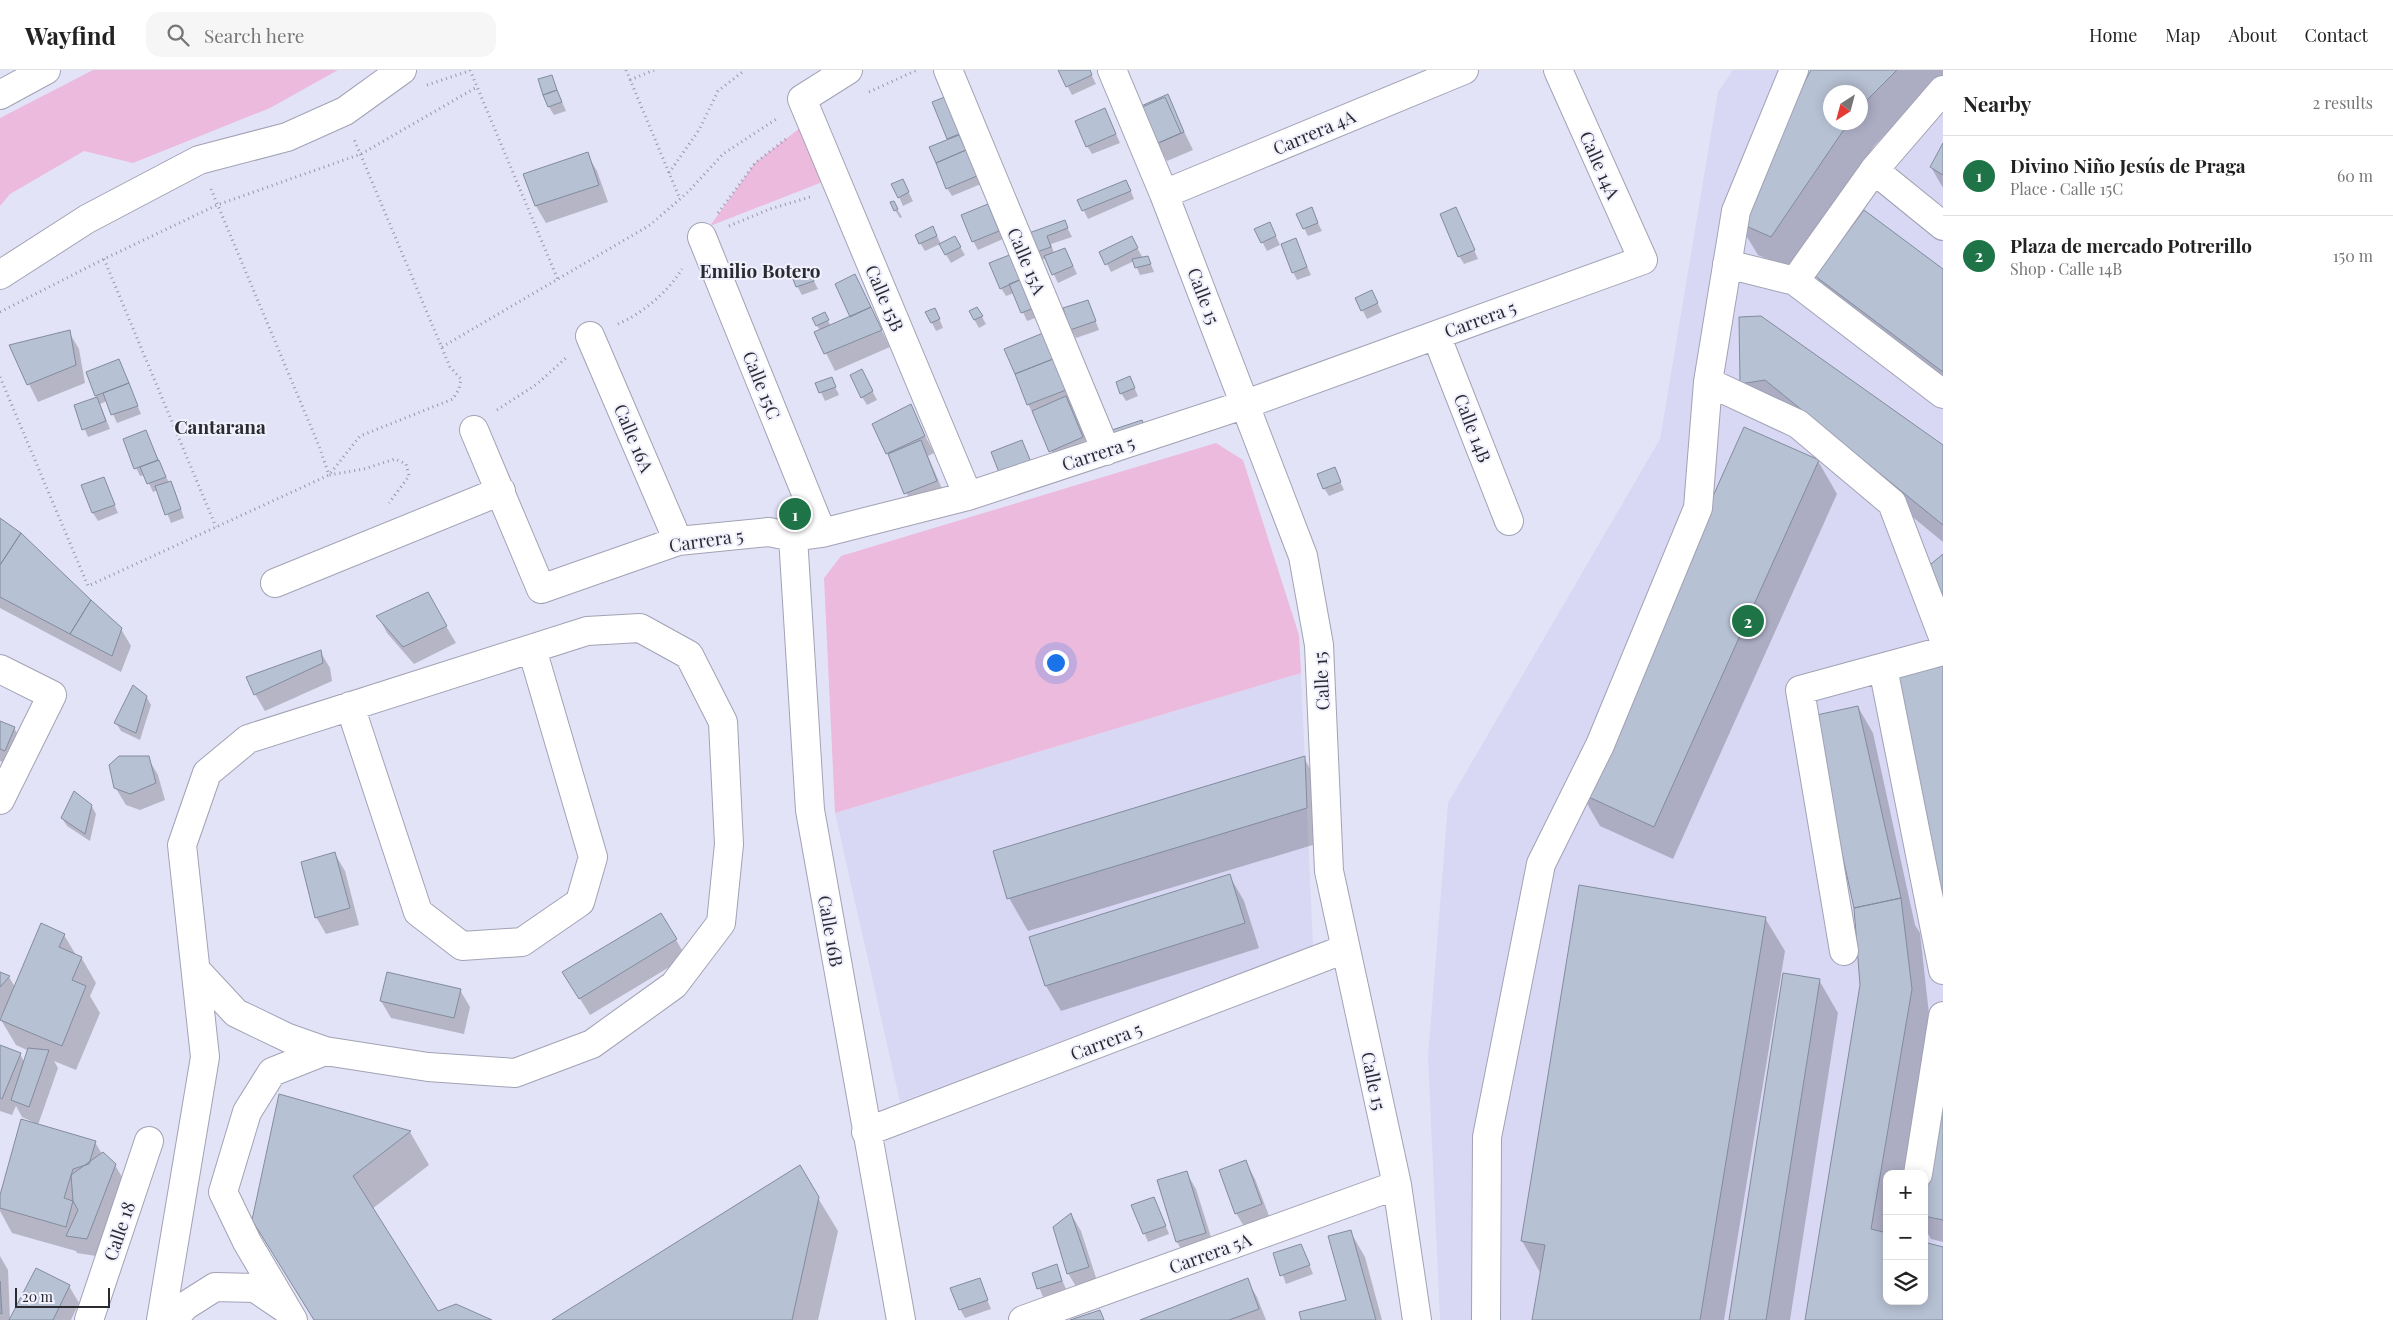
<!DOCTYPE html>
<html lang="en">
<head>
<meta charset="utf-8">
<style>
	body { margin:0; font-family:"Playfair Display",serif; background:#f6f6f6; color:#222 }
	.controls { position:absolute; right:15px; bottom:15px; display:grid; overflow:hidden; border-radius:10px; box-shadow:0 2px 12px #0003 }
	.controls button { width:45px; height:45px; display:grid; place-items:center; padding:0; border:0; border-bottom:1px solid #e0e0e0; background:#fff; color:#222; font:25px sans-serif }
	.compass { position:absolute; left:1823px; top:15px; width:45px; height:45px; border-radius:50%; background:#fff; box-shadow:0 2px 12px #0003; rotate:216deg }
	.scale { position:absolute; left:15px; bottom:12px; width:95px; box-sizing:border-box; padding-left:5px; border:2px solid #2a2a31; border-top:0; font-size:14px; line-height:18px; white-space:nowrap; color:#2a2a31; -webkit-text-stroke:4px #f1f1fe; paint-order:stroke }
	.you { position:absolute; left:1055px; top:592px; width:18px; height:18px; margin:-12px; border:4px solid #fff; border-radius:50%; background:#1a73e8; box-shadow:0 0 0 8px #1a73e833 }
	.badge { display:grid; place-items:center; width:32px; height:32px; border-radius:50%; background:#1e7447; color:#fff; font-size:16px; font-weight:700 }
	.pin { position:absolute; translate:-50% -50%; border:2px solid #fff; box-shadow:0 1px 5px #0006 }
	.list { margin:0; padding:0; list-style:none }
	h2 { display:flex; justify-content:space-between; align-items:center; height:65px; margin:0; padding:0 20px; font-size:21px }
	h2 small { font-size:16px; font-weight:400; color:#767676 }
	.list li { display:grid; grid-template-columns:32px 1fr auto; gap:15px; align-items:center; box-sizing:border-box; height:80px; padding:0 20px; border-top:1px solid #e0e0e0 }
	.list b { display:block; font-size:19px; white-space:nowrap }
	.list p { margin:0; font-size:16px; white-space:nowrap; color:#767676 }
	.list em { font-size:16px; font-style:normal; color:#767676 }
	.icon { flex:none; width:28px; height:28px; fill:none; stroke:currentColor; stroke-width:2; stroke-linecap:round; stroke-linejoin:round }
	.map { position:relative; flex:none; width:1943px; height:1250px; overflow:hidden }
	header { display:flex; align-items:center; gap:30px; box-sizing:border-box; height:70px; padding:0 25px; background:#fff; border-bottom:1px solid #e0e0e0 }
	header strong { font-size:24px }
	nav { display:flex; gap:28px; margin-inline-start:auto; font-size:18px }
	.search { width:350px; height:45px; background:#f6f6f6; display:flex; align-items:center; gap:12px; box-sizing:border-box; padding:0 18px; border-radius:15px; color:#767676; font-size:19px }
	main { display:flex }
	aside { flex:1; background:#fff }
	.map>svg:first-child { display:block }
	.built { fill:#d8d8f4; fill-rule:evenodd }
	.green { fill:#ebbadc }
	.shadow { fill:#0003; fill-rule:evenodd }
	.building { fill:#b6c1d3; stroke:#828c9d }
	.lines { fill:none; stroke-linecap:round; stroke-linejoin:round }
	.minor-casing { stroke:#a2a2b5; stroke-width:30 }
	.path { stroke:#9797a6; stroke-width:3; stroke-dasharray:1 4; stroke-linecap:butt }
	.minor { stroke:#fff; stroke-width:28 }
	.labels { text-anchor:middle; dominant-baseline:central; stroke-width:4; stroke-linejoin:round; paint-order:stroke }
	.street-label { font-size:18px; fill:#2a2a31; stroke:#f1f1fe }
	.neighbourhood-label { font-size:19px; font-weight:bold; fill:#2a2a31; stroke:#f1f1fe }
</style>
</head>
<body>
<header>
<strong>Wayfind</strong>
<div class="search"><svg class="icon" aria-label="search" viewBox="0 0 24 24"><circle cx="10" cy="10" r="6"/><path d="M15 15l6 6"/></svg>Search here</div>
<nav><a>Home</a><a>Map</a><a>About</a><a>Contact</a></nav>
</header>
<main>
<div class="map">
<svg width="1943" height="1250" viewBox="0 0 1943 1250">
	<rect width="100%" height="100%" fill="#e3e3f8"/>
	<path class="built" d="M1733,0H1943V1250H1440L1428,987L1448,733L1660,369L1718,22ZM1830,22H1860V52H1830ZM1887,1104H1924V1231H1887Z
		M1301,603L1313,876L900,1032L835,743Z"/>
	<path class="green" d="M93,0H338L270,38L133,93L84,81L10,124L0,136V48Z
		M800,58L825,111L710,156L755,93Z
		M1216,373L1243,390L1299,565L1301,603L835,743L824,508L841,486Z"/>
	<path class="shadow" d="M1059,0H1089L1096,14L1072,25Z
		M1812,0H1943V6L1875,75L1791,199L1758,185L1738,152ZM1830,22H1860V52H1830Z
		M551,6L566,41L554,45L549,37Z
		M1167,26L1193,80L1167,91L1157,74Z
		M934,33L968,71L963,73L981,114L952,126L947,118L949,70Z
		M1109,48L1120,73L1092,84L1087,76Z
		M1943,76V118L1931,97Z
		M587,84L597,101L608,132L546,153L536,136L525,105Z
		M907,119L913,131L903,136L899,127Z
		M1130,119L1134,129L1088,149L1079,131Z
		M893,132L902,147L900,148L895,140Z
		M988,135L1003,169L978,180L973,171Z
		M1311,139L1322,161L1308,166L1304,158Z
		M1460,147L1478,189L1464,194L1459,186Z
		M1064,151L1072,167L1051,174L1054,183L1069,187L1077,204L1058,213L1046,188L1042,190L1038,182L1031,163Z
		M933,158L941,174L954,167L965,185L951,193L940,174L925,181L920,173Z
		M1256,160L1274,162L1280,175L1267,181Z
		M1295,170L1311,205L1297,210L1293,202Z
		M1136,176L1143,188L1148,187L1154,202L1140,205L1134,191L1111,202L1107,194Z
		M1011,186L1038,247L1027,251L1014,223L1006,226L1001,218Z
		M808,199L818,219L802,225L797,216Z
		M1943,201V320L1836,239L1816,206Z
		M1357,229L1376,230L1382,242L1367,249Z
		M1088,231L1099,260L1076,268L1071,260Z
		M977,238L986,254L979,258L970,242Z
		M927,243L939,248L943,258L936,261Z
		M824,244L831,256L851,247H875L890,277L835,301L816,263L820,261L814,249Z
		M1740,248L1943,376V472L1785,342L1741,314Z
		M69,262L79,279L85,313L38,332L10,276Z
		M1043,265L1092,384L1060,398L1028,334Z
		M119,291L141,344L117,353L107,331L100,334L110,359L88,367L75,336L97,328L96,325Z
		M831,308L839,325L825,331L817,314Z
		M1130,308L1138,326L1126,331L1121,323Z
		M866,309L877,330L867,335L862,327Z
		M910,336L934,383L928,386L946,428L915,441L874,354Z
		M146,362L169,413L175,421L184,448L171,453L158,420L153,422L145,405L140,406L136,398Z
		M1818,391L1837,424L1673,789L1600,756L1581,723Z
		M1334,399L1344,420L1329,426L1324,418Z
		M103,408L118,443L98,451L93,443Z
		M0,449L121,559L131,576L121,602L0,538Z
		M427,524L456,573L414,594L387,563L378,546Z
		M320,581L330,598L332,611L265,641L255,624Z
		M146,626L151,635L140,670L121,661L116,653Z
		M1858,637L1873,663L1915,855L1920,863L1930,953L1904,1104H1887V1231H1924L1943,1178V1250H1806L1861,915Z
		M0,652L14,658L24,675L15,698L0,691Z
		M148,688L158,705L165,730L140,740L126,735L115,717Z
		M1304,688L1323,721L1326,771L1028,861L1009,828Z
		M91,735L96,744L90,771L67,756L62,748Z
		M335,784L345,801L359,855L326,864L316,847Z
		M1229,805L1244,831L1259,878L1061,941L1046,916L1030,868Z
		M661,844L686,887L590,945L574,919Z
		M1765,848L1785,881L1724,1250H1534L1541,1204L1522,1171Z
		M64,865L76,885L81,887L96,913L90,926L100,943L76,1000L54,991L58,998L38,1055L95,1072L102,1084L115,1095L125,1112L96,1186L77,1183L76,1181L12,1163L0,1141V1129L33,1052L22,1047L16,1036L12,1045L0,1041V977L20,984L25,993L29,981L16,975L1,950L6,938L0,948V904L9,907L15,917Z
		M1819,910L1838,943L1790,1250H1730Z
		M460,920L470,937L464,964L391,948L381,931Z
		M1943,1000V1172L1931,1169L1924,1157V1104Z
		M280,1026L410,1062L429,1095L372,1139L438,1243L490,1250H315Z
		M1246,1092L1255,1109L1271,1151L1246,1160L1236,1143Z
		M1186,1102L1196,1119L1215,1180L1187,1189L1177,1172L1158,1111Z
		M818,1128L838,1161L818,1250H554Z
		M1154,1128L1169,1164L1148,1172L1133,1136Z
		M1071,1144L1081,1161L1098,1214L1078,1220L1068,1203Z
		M1350,1161L1365,1187L1382,1250H1303L1347,1231Z
		M1275,1183L1305,1184L1313,1204L1286,1214Z
		M0,1186L8,1200L10,1250H0Z
		M1056,1196L1066,1219L1043,1227L1033,1203Z
		M979,1210L991,1239L965,1248L960,1239Z
		M1247,1210L1257,1227L1266,1250H1143Z
		M69,1216L79,1233L71,1250H11Z"/>
	<path class="building" d="M1058,0H1090L1092,5L1066,17Z
		M1811,0H1897L1860,37V22H1830V52H1849L1771,167L1737,152L1752,109Z
		M552,5L557,20L543,25L538,9Z
		M557,20L562,32L548,37L543,25Z
		M1168,24L1184,62L1156,74L1139,37Z
		M950,25L964,62L947,69L932,32Z
		M1165,27L1181,63L1156,74L1140,38Z
		M1105,38L1116,64L1086,77L1075,51Z
		M959,65L966,80L936,93L929,77Z
		M1943,73V105L1930,97Z
		M966,80L977,106L946,119L936,93Z
		M588,82L599,115L535,136L523,104Z
		M903,109L909,122L898,128L891,114Z
		M1126,110L1131,121L1082,141L1077,130Z
		M894,131L898,139L894,141L890,132Z
		M988,134L999,161L972,172L961,145Z
		M1312,137L1318,153L1303,159L1296,144Z
		M1456,137L1475,180L1458,187L1440,144Z
		M1864,140L1943,199V302L1815,206Z
		M1065,150L1068,158L1047,166L1051,177L1037,182L1029,163Z
		M1270,152L1276,166L1261,173L1254,159Z
		M933,156L937,166L919,174L915,165Z
		M955,166L961,177L945,185L939,174Z
		M1132,166L1138,178L1105,195L1099,182Z
		M1296,168L1307,197L1292,203L1281,174Z
		M1065,178L1073,196L1052,205L1044,186Z
		M1012,184L1022,209L1000,219L989,193Z
		M1148,186L1151,194L1135,198L1132,189Z
		M809,197L814,211L796,217L791,204Z
		M855,204L871,237L850,247L835,214Z
		M1022,209L1034,238L1021,243L1009,214Z
		M1372,220L1378,233L1361,241L1355,228Z
		M1088,230L1096,251L1070,260L1063,238Z
		M871,237L882,260L824,284L814,262Z
		M977,237L983,246L974,250L969,241Z
		M935,238L940,249L931,253L925,242Z
		M825,242L829,250L816,256L812,248Z
		M1761,246L1943,375V455L1765,310L1740,314L1739,247Z
		M70,260L76,295L27,315L9,275Z
		M1043,263L1053,289L1015,304L1004,279Z
		M119,289L129,313L95,326L86,302Z
		M1053,289L1066,320L1027,335L1015,304Z
		M862,299L873,321L861,328L850,305Z
		M1130,306L1135,318L1120,324L1116,312Z
		M832,307L836,317L819,323L815,313Z
		M129,313L138,336L111,345L103,323Z
		M1066,326L1083,367L1049,382L1032,341Z
		M97,327L106,351L82,360L74,335Z
		M911,334L925,366L886,384L872,354Z
		M1142,350L1146,360L1113,371L1106,362Z
		M1744,357L1819,390L1654,757L1580,723Z
		M146,360L158,390L134,399L123,369Z
		M921,370L937,411L904,424L888,384Z
		M1022,370L1031,392L1000,405L991,382Z
		M159,390L166,407L147,414L140,397Z
		M1335,397L1341,412L1323,419L1317,404Z
		M104,407L115,435L92,443L81,415Z
		M171,411L181,439L165,445L155,416Z
		M0,448L21,463L0,495Z
		M21,463L91,530L70,564L0,527V495Z
		M1943,484V541L1920,503Z
		M428,522L447,556L403,577L376,546Z
		M91,530L122,558L112,586L70,564Z
		M321,580L323,593L254,625L246,607Z
		M1943,596V870L1890,607Z
		M133,615L147,626L136,663L114,653Z
		M1858,636L1901,828L1854,838L1812,646Z
		M0,651L15,657L5,681L0,679Z
		M119,686H149L156,713L130,724L114,718L109,695Z
		M1305,686L1307,738L1007,829L993,781Z
		M74,721L92,735L85,764L61,748Z
		M335,782L350,838L315,848L301,792Z
		M1230,804L1245,853L1045,916L1029,867Z
		M1579,815L1766,847L1700,1250H1532L1545,1175L1521,1171Z
		M1901,828L1912,919L1871,1159L1887,1163V1231H1924V1172L1943,1177V1250H1805L1860,915L1854,838Z
		M661,843L677,869L579,929L562,902Z
		M41,853L65,864L59,877L82,887L72,910L86,916L62,976L0,950Z
		M0,902L10,906L0,917Z
		M387,902L461,919L454,948L380,931Z
		M1783,903L1820,909L1766,1250H1729Z
		M0,975L21,983L2,1029L0,1028Z
		M28,978L49,980L29,1037L11,1030Z
		M1943,993V1150L1924,1146V1104Z
		M279,1024L411,1061L353,1106L438,1241L456,1234L492,1250H314L252,1150Z
		M21,1049L96,1071L89,1094L73,1099L64,1128L73,1131L66,1157L0,1138V1125Z
		M103,1082L116,1094L87,1169L66,1166L78,1140L73,1131L71,1105Z
		M1246,1090L1262,1134L1235,1144L1219,1100Z
		M800,1095L819,1127L792,1250H552Z
		M1187,1101L1206,1163L1176,1172L1157,1110Z
		M1154,1127L1166,1156L1143,1164L1131,1135Z
		M1071,1143L1089,1197L1067,1204L1053,1157Z
		M1351,1160L1376,1250H1301L1299,1242L1346,1230L1328,1166Z
		M1301,1174L1310,1195L1280,1206L1273,1183Z
		M1057,1194L1062,1211L1037,1219L1032,1203Z
		M36,1198L70,1215L53,1250H9Z
		M980,1208L988,1230L959,1240L950,1218Z
		M1248,1208L1259,1239L1229,1250H1140Z
		M0,1211L2,1244L0,1243Z
		M1100,1240L1104,1250H1070Z"/>
	<g class="lines">
		<defs>
			<path id="minor" d="M848,0L802,29L968,426
				M948,0L1106,381
				M1112,0L1164,124L1303,486L1319,575L1329,801L1397,1115L1417,1250
				M0,25L46,0
				M1874,100L1943,156
				M1164,124L1464,0
				M702,167L822,463
				M1727,194L1795,211L1943,324
				M0,205L87,149L199,90L287,67L345,41L402,0
				M1795,211L1874,100L1943,20
				M1436,265L1509,451
				M590,266L678,471
				M1708,312L1798,354L1892,433L1943,567
				M474,360L541,519L678,471L769,462L793,467L822,463L968,426L1246,334L1643,190L1558,0
				M793,467L810,740L901,1250
				M275,513L501,421
				M1883,598L1943,900
				M0,599L52,625L0,730
				M350,636L418,842L462,876L522,872L580,832L593,787L532,579
				M1844,881L1800,620L1943,581
				M196,900L236,943L288,968L325,981
				M866,1062L1345,879
				M1918,1104L1943,946
				M89,1250L149,1071
				M161,1250L205,987L182,775L207,703L248,669L587,561L640,558L689,585L723,652L729,774L721,853L674,915L592,974L515,1003L428,997L325,981L272,1002L247,1042L223,1122L247,1172L293,1250
				M173,1250L185,1236L215,1217L255,1218L283,1237
				M1023,1250L1397,1115
				M1486,1250L1487,1067L1541,794L1600,675L1698,438L1708,312L1736,141L1794,0"/>
		</defs>
		<use href="#minor" class="minor-casing"/>
		<path class="path" d="M470,0L558,210
			M626,0L680,129
			M630,10L654,0
			M427,15L469,1
			M869,22L917,0
			M669,103L699,60L718,21L745,0
			M211,119L319,376L329,405L364,399L395,389L406,394L409,406L389,433
			M718,143L755,93L786,69
			M729,156L770,139L810,127
			M104,189L216,457
			M0,242L104,189L217,135L361,84L477,17
			M618,254C643,243 668,222 682,199
			M442,277L650,155L688,122L723,84L778,48
			M0,307L88,516L329,405L360,366L453,329L459,319L461,309L450,297L354,69
			M497,340L537,314L567,287"/>
		<use href="#minor" class="minor"/>
	</g>
	<g class="labels">
		<g class="street-label">
			<text transform="translate(1314 62) rotate(-23)">Carrera 4A</text>
			<text transform="translate(1600 95) rotate(66)">Calle 14A</text>
			<text transform="translate(1027 191) rotate(67)">Calle 15A</text>
			<text transform="translate(1204 226) rotate(69)">Calle 15</text>
			<text transform="translate(885 228) rotate(67)">Calle 15B</text>
			<text transform="translate(1480 249) rotate(-20)">Carrera 5</text>
			<text transform="translate(762 315) rotate(68)">Calle 15C</text>
			<text transform="translate(1473 358) rotate(69)">Calle 14B</text>
			<text transform="translate(634 368) rotate(67)">Calle 16A</text>
			<text transform="translate(1098 383) rotate(-18)">Carrera 5</text>
			<text transform="translate(706 470) rotate(-8)">Carrera 5</text>
			<text transform="translate(1321 611) rotate(-93)">Calle 15</text>
			<text transform="translate(831 861) rotate(80)">Calle 16B</text>
			<text transform="translate(1106 971) rotate(-21)">Carrera 5</text>
			<text transform="translate(1374 1011) rotate(78)">Calle 15</text>
			<text transform="translate(119 1161) rotate(-71)">Calle 18</text>
			<text transform="translate(1210 1183) rotate(-20)">Carrera 5A</text>
		</g>
		<g class="neighbourhood-label">
			<text x="760" y="200">Emilio Botero</text>
			<text x="220" y="356">Cantarana</text>
		</g>
	</g>
</svg>
<div class="controls">
<button>+</button>
<button>−</button>
<button><svg class="icon" aria-label="layers" viewBox="0 0 24 24"><path d="M12 4l9 5-9 5-9-5zM3 14l9 5 9-5"/></svg></button>
</div>
<svg class="compass" viewBox="-18 -18 36 36"><path d="M0-13l5 13h-10z" fill="#e53935"/><path d="M0 13l5-13h-10z" fill="#767676"/></svg>
<div class="scale">20 m</div>
<div class="you"></div>
<div class="pin badge" style="left:795px;top:444px">1</div>
<div class="pin badge" style="left:1748px;top:551px">2</div>
</div>
<aside>
<h2>Nearby<small>2 results</small></h2>
<ul class="list">
<li><span class="badge">1</span><div><b>Divino Niño Jesús de Praga</b><p>Place · Calle 15C</p></div><em>60 m</em></li>
<li><span class="badge">2</span><div><b>Plaza de mercado Potrerillo</b><p>Shop · Calle 14B</p></div><em>150 m</em></li>
</ul>
</aside>
</main>
</body>
</html>
